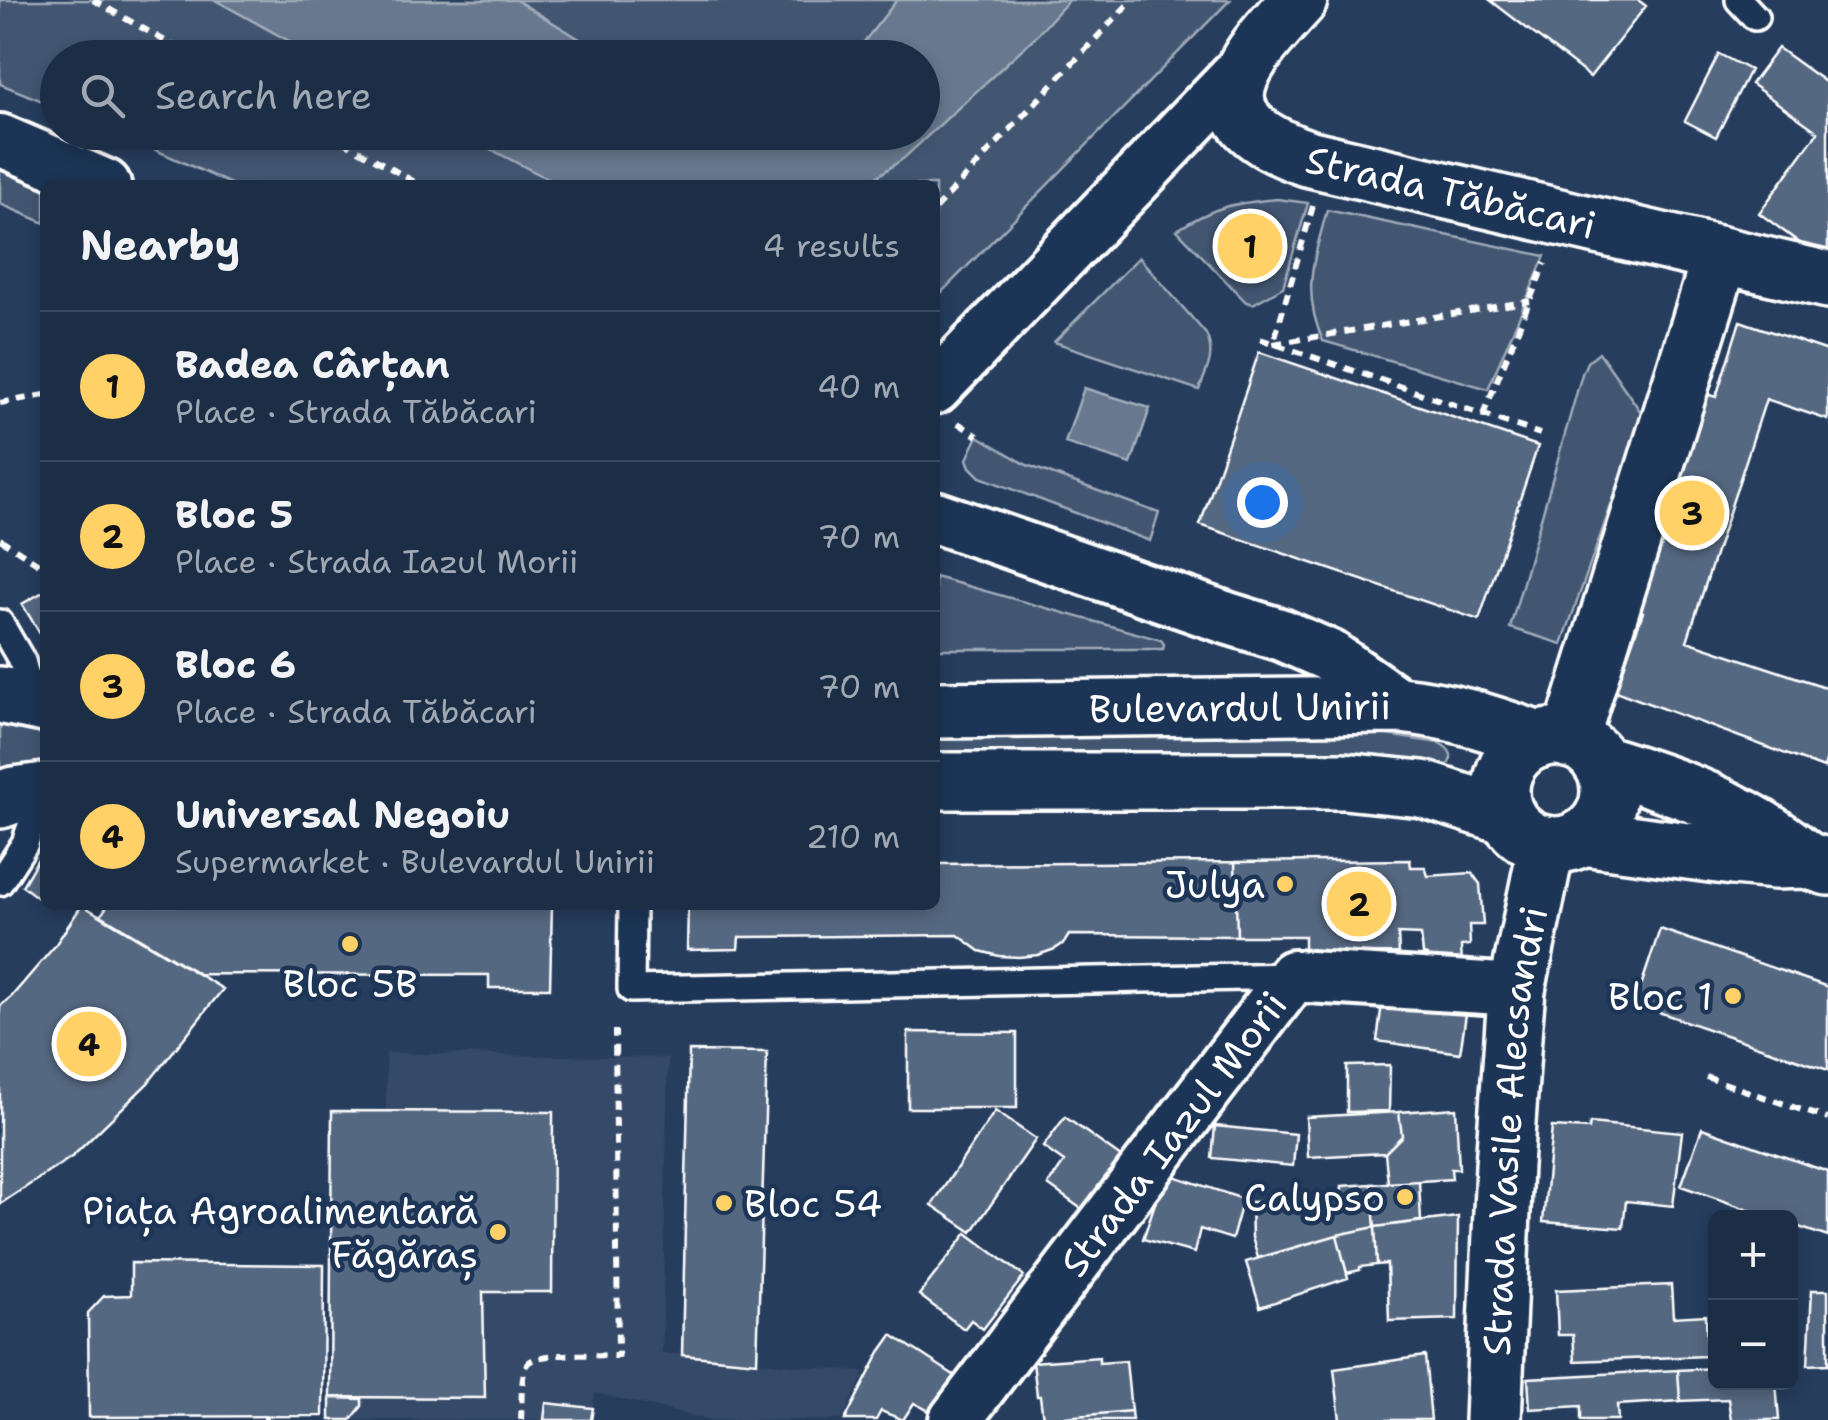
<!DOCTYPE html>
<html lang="en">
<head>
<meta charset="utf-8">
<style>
	body { margin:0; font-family:"Shantell Sans",sans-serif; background:#293a51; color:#f1f3f6 }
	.controls { position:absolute; right:30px; bottom:30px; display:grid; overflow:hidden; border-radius:15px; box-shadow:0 5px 15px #0003 }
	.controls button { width:90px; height:90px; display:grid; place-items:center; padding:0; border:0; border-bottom:2px solid #3a4a5f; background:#1c2e46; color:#f1f3f6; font:50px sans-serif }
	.you { position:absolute; left:1262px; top:502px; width:35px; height:35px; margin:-25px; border:8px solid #fff; border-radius:50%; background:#1a73e8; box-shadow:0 0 0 15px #1a73e833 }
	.badge { display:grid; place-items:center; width:65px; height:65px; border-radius:50%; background:#ffd166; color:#111; font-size:32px; font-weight:700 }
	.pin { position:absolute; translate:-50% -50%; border:5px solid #fff; box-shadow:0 2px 10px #0006 }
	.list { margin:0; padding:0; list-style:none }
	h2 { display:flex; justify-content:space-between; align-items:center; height:130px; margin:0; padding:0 40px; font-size:42px }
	h2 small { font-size:32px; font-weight:400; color:#a0a8b3 }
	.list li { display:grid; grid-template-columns:65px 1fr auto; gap:30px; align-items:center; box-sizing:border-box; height:150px; padding:0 40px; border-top:2px solid #3a4a5f }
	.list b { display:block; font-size:38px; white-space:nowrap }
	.list p { margin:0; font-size:32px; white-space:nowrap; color:#a0a8b3 }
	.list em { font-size:32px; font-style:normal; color:#a0a8b3 }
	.icon { flex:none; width:55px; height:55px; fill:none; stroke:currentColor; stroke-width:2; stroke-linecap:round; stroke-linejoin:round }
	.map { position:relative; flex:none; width:1828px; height:1420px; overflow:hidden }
	.search { position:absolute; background:#1c2e46; box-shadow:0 5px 15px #0003; left:40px; top:40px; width:900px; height:110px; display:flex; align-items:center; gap:25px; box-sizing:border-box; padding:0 35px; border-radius:55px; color:#a0a8b3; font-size:38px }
	.panel { position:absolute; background:#1c2e46; box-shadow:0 5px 15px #0003; left:40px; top:180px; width:900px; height:730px; border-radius:15px }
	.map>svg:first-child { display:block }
	.built { fill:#344a68 }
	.green { fill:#425672; stroke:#a0aab8; stroke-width:2.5 }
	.water { fill:#67788e; stroke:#a4aebb; stroke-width:2.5 }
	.building { fill:#556781; stroke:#fff; stroke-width:2.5 }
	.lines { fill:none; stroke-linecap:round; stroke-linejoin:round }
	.lane-casing { stroke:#fff; stroke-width:32 }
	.street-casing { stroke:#fff; stroke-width:58 }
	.secondary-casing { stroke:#fff; stroke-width:62 }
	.primary-casing { stroke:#fff; stroke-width:62 }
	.path { stroke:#fff; stroke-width:6; stroke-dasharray:10 8; stroke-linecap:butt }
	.lane { stroke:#1d3557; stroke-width:25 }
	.street { stroke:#1d3557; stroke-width:50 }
	.secondary { stroke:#1d3557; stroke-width:55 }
	.primary { stroke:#1d3557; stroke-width:55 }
	.poi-dot { fill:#ffd166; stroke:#1d3557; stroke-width:4 }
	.labels { text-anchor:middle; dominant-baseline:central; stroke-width:9; stroke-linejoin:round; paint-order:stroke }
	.street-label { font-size:38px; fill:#fff; stroke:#1d3557 }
	.poi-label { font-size:38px; fill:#fff; stroke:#1d3557; text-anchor:end }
</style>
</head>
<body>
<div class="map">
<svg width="1828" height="1420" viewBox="0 0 1828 1420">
	<rect width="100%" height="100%" fill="#263d5e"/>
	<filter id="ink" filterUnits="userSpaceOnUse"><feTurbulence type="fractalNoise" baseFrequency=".01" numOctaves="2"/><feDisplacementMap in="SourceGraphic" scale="20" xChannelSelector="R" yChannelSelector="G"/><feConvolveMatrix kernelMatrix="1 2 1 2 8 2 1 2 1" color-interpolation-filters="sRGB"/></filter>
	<g filter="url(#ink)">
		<path class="built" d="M386,1053L668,1058L662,1353L865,1372L842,1420H709L595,1393L591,1420H330L332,1111H386Z"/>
		<path class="green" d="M0,0H1230L935,299V185H233L118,133L922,132V58H58L57,107L0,84Z
			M0,169L45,189V223L0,204Z
			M1277,199L1308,203L1283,287L1253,304L1246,302L1177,230C1215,206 1233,203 1277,199Z
			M1327,210L1545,256L1488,389L1323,341C1301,291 1314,260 1327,210Z
			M1139,257L1206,334C1216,355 1207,369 1199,390L1054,342Z
			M1599,352L1643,415L1562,644L1510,628L1582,374L1587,362Z
			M978,436L1027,465L1159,513L1150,541L980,477L970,467L967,459Z
			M935,577L1161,640L1164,644L1163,649H935Z
			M0,725L45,735V762L0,768Z
			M935,728L1361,731L1439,743C1451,749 1456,757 1445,768L935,755Z"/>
		<path class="water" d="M215,0H516L609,57H318Z
			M897,0H1069L1036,36L904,158L865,185H560L459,133L922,132V58L852,57Z
			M1084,388L1150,408L1131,464L1065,443Z"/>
		<path class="building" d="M1490,0H1638L1646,6L1590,77Z
			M1778,48L1828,84V254L1823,260L1759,213L1818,132L1751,84Z
			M1719,54L1750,70L1716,137L1685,121Z
			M1740,321L1828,351V420L1766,399L1687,641L1828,688V755L1824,768L1615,691L1643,612L1625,605L1696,391L1716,397Z
			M1259,352L1538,446L1479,620L1200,525Z
			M45,591V642L22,604Z
			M45,847V894L41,900L22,886Z
			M1410,860L1411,867H1425L1428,876L1472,873L1480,884L1483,925H1469L1470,945L1461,946L1462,965L1429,966L1427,955L1423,954L1421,935L1398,934L1399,953L1304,954V936H1237L1235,862Z
			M1235,862L1237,936L1069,935L1064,943L1055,949L1038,955L1019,957L999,956L980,951L958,935L739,937L738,949L687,950L688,905H935V864Z
			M82,905L223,989L148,1083L73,1156L0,1204V1006L11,997L54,947Z
			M108,905H552L550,988H489V975L199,974L101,915Z
			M1660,929L1828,987V1070L1635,1004Z
			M1382,1003L1466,1014L1460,1053L1377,1041Z
			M908,1032L1017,1033V1108H908Z
			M689,1051L767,1052L757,1362L682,1355Z
			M1390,1065L1389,1111L1347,1112V1066Z
			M1456,1108L1459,1169H1451L1452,1179L1388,1183L1385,1153L1402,1136L1399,1112Z
			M332,1111L553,1112L552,1292H483L485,1398L330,1397Z
			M995,1111L1036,1139L972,1232L932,1205Z
			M1399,1112L1402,1136L1385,1153L1308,1157L1306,1117Z
			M1065,1117L1121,1157L1083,1210L1048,1185L1064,1162L1043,1147Z
			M1590,1123L1682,1132L1673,1206L1626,1201L1623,1228L1543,1222L1552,1127L1589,1129Z
			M1215,1126L1296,1134L1293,1166L1212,1158Z
			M1702,1128L1828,1172V1237L1790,1224V1218H1772L1681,1186Z
			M1165,1173L1243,1199L1232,1239L1200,1229L1194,1253L1143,1239Z
			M1419,1181L1421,1221L1375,1227L1371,1184Z
			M1371,1184L1375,1227L1337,1235L1258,1258L1252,1237L1251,1202L1341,1201L1342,1186Z
			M1458,1217L1457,1319L1389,1321L1387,1264L1377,1265L1375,1227Z
			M1375,1227L1377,1265L1360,1267V1270L1347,1273L1337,1235Z
			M967,1233L1024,1276L983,1329L971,1320L964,1329L919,1295Z
			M1337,1235L1348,1278L1260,1307L1246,1262Z
			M131,1263L324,1265L323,1416L89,1417L88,1313L104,1296L131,1295Z
			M1671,1285L1673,1317L1706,1315L1707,1356L1575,1361L1573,1335H1558L1556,1290Z
			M1812,1290H1828V1364L1808,1365Z
			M892,1335L957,1377L933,1413L914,1403L903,1420L881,1411L876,1420H845L880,1352Z
			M1425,1356L1431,1420H1340L1334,1369Z
			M1099,1357V1363L1126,1361L1131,1411L1043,1419L1040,1396H1037L1033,1362Z
			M1716,1368V1382H1776L1779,1420H1731L1728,1399L1680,1401L1678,1370Z
			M1678,1370L1680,1401L1617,1405L1618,1420H1581V1406L1530,1409L1528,1378Z
			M330,1398L362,1399V1406L351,1420H330Z
			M546,1403L593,1408L591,1420H544Z
			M1131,1411L1132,1420H1043V1419Z"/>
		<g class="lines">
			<defs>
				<path id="lane" d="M1739,0L1755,17
					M0,623L22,661L33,703
					M0,882L25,843L43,791
					M632,905L631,989L1292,976"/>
				<g id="street">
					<path d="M0,140L105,185"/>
					<path d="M935,388L1242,69"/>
					<path d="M935,517L1227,618L1282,635L1330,656L1400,705"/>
					<path id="s1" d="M955,1420L1293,976L1517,990"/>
				</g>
				<g id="secondary">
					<path id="s2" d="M1299,0C1239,65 1191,118 1307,158L1828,280"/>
					<path d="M1570,740L1721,255"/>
					<path id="s3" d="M1493,1420L1504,1165L1514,1023L1517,990L1547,844"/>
				</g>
				<g id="primary">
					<path d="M0,695L45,704"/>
					<path id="s4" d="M935,710L1400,705C1450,710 1491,723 1538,740"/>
					<circle cx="1555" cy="791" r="54"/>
					<path d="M1601,763C1677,786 1745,809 1806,860"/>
					<path d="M935,781H1344L1422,789L1507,816"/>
					<path d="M0,800L14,795L45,791"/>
					<path d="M1583,837L1733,857L1775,861L1806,860L1828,867"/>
				</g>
			</defs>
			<use href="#lane" class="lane-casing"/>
			<use href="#street" class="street-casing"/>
			<use href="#secondary" class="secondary-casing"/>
			<use href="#primary" class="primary-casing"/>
			<path class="path" d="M93,0L195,58
				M327,132L420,185
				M1313,206L1273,344L1530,301
				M935,209L1132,0
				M1260,339L1540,434
				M0,403L45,395
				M1483,415L1545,263
				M958,423L978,436
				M0,539L45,568
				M1706,1077L1828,1119
				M266,1420V1416
				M521,1420C522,1408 520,1371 528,1363C541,1350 599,1356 618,1356L615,1030"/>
			<use href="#lane" class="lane"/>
			<use href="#street" class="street"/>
			<use href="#secondary" class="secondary"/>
			<use href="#primary" class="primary"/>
		</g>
	</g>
	<g class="poi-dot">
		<circle cx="1285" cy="884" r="10"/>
		<circle cx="350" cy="944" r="10"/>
		<circle cx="1733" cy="996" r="10"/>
		<circle cx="1405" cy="1197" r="10"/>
		<circle cx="724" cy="1203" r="10"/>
		<circle cx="498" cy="1232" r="10"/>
	</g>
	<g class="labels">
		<g class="street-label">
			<text stroke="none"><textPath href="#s2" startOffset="365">Strada Tăbăcari</textPath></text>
			<text stroke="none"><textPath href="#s4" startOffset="305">Bulevardul Unirii</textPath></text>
			<text stroke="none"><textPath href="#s3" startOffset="290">Strada Vasile Alecsandri</textPath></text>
			<text stroke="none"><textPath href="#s1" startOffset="360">Strada Iazul Morii</textPath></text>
		</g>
		<g class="poi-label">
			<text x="1265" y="884">Julya</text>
			<text x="350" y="983" text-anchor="middle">Bloc 5B</text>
			<text x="1713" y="996">Bloc 1</text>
			<text x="1385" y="1197">Calypso</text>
			<text x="744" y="1203" text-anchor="start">Bloc 54</text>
			<text x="478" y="1210">Piața Agroalimentară<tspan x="478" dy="44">Făgăraș</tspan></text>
		</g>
	</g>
</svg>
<div class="controls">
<button>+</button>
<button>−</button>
</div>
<div class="you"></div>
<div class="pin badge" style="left:1250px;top:246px">1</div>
<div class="pin badge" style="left:1359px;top:904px">2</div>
<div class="pin badge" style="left:1692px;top:513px">3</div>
<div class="pin badge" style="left:89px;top:1044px">4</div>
<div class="search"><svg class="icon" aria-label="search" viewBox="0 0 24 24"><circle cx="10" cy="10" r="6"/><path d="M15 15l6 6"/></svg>Search here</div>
<section class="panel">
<h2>Nearby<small>4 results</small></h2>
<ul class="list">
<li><span class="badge">1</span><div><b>Badea Cârțan</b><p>Place · Strada Tăbăcari</p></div><em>40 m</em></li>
<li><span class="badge">2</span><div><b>Bloc 5</b><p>Place · Strada Iazul Morii</p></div><em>70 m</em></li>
<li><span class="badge">3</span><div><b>Bloc 6</b><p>Place · Strada Tăbăcari</p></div><em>70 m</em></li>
<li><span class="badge">4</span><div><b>Universal Negoiu</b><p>Supermarket · Bulevardul Unirii</p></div><em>210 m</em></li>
</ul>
</section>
</div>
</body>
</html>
